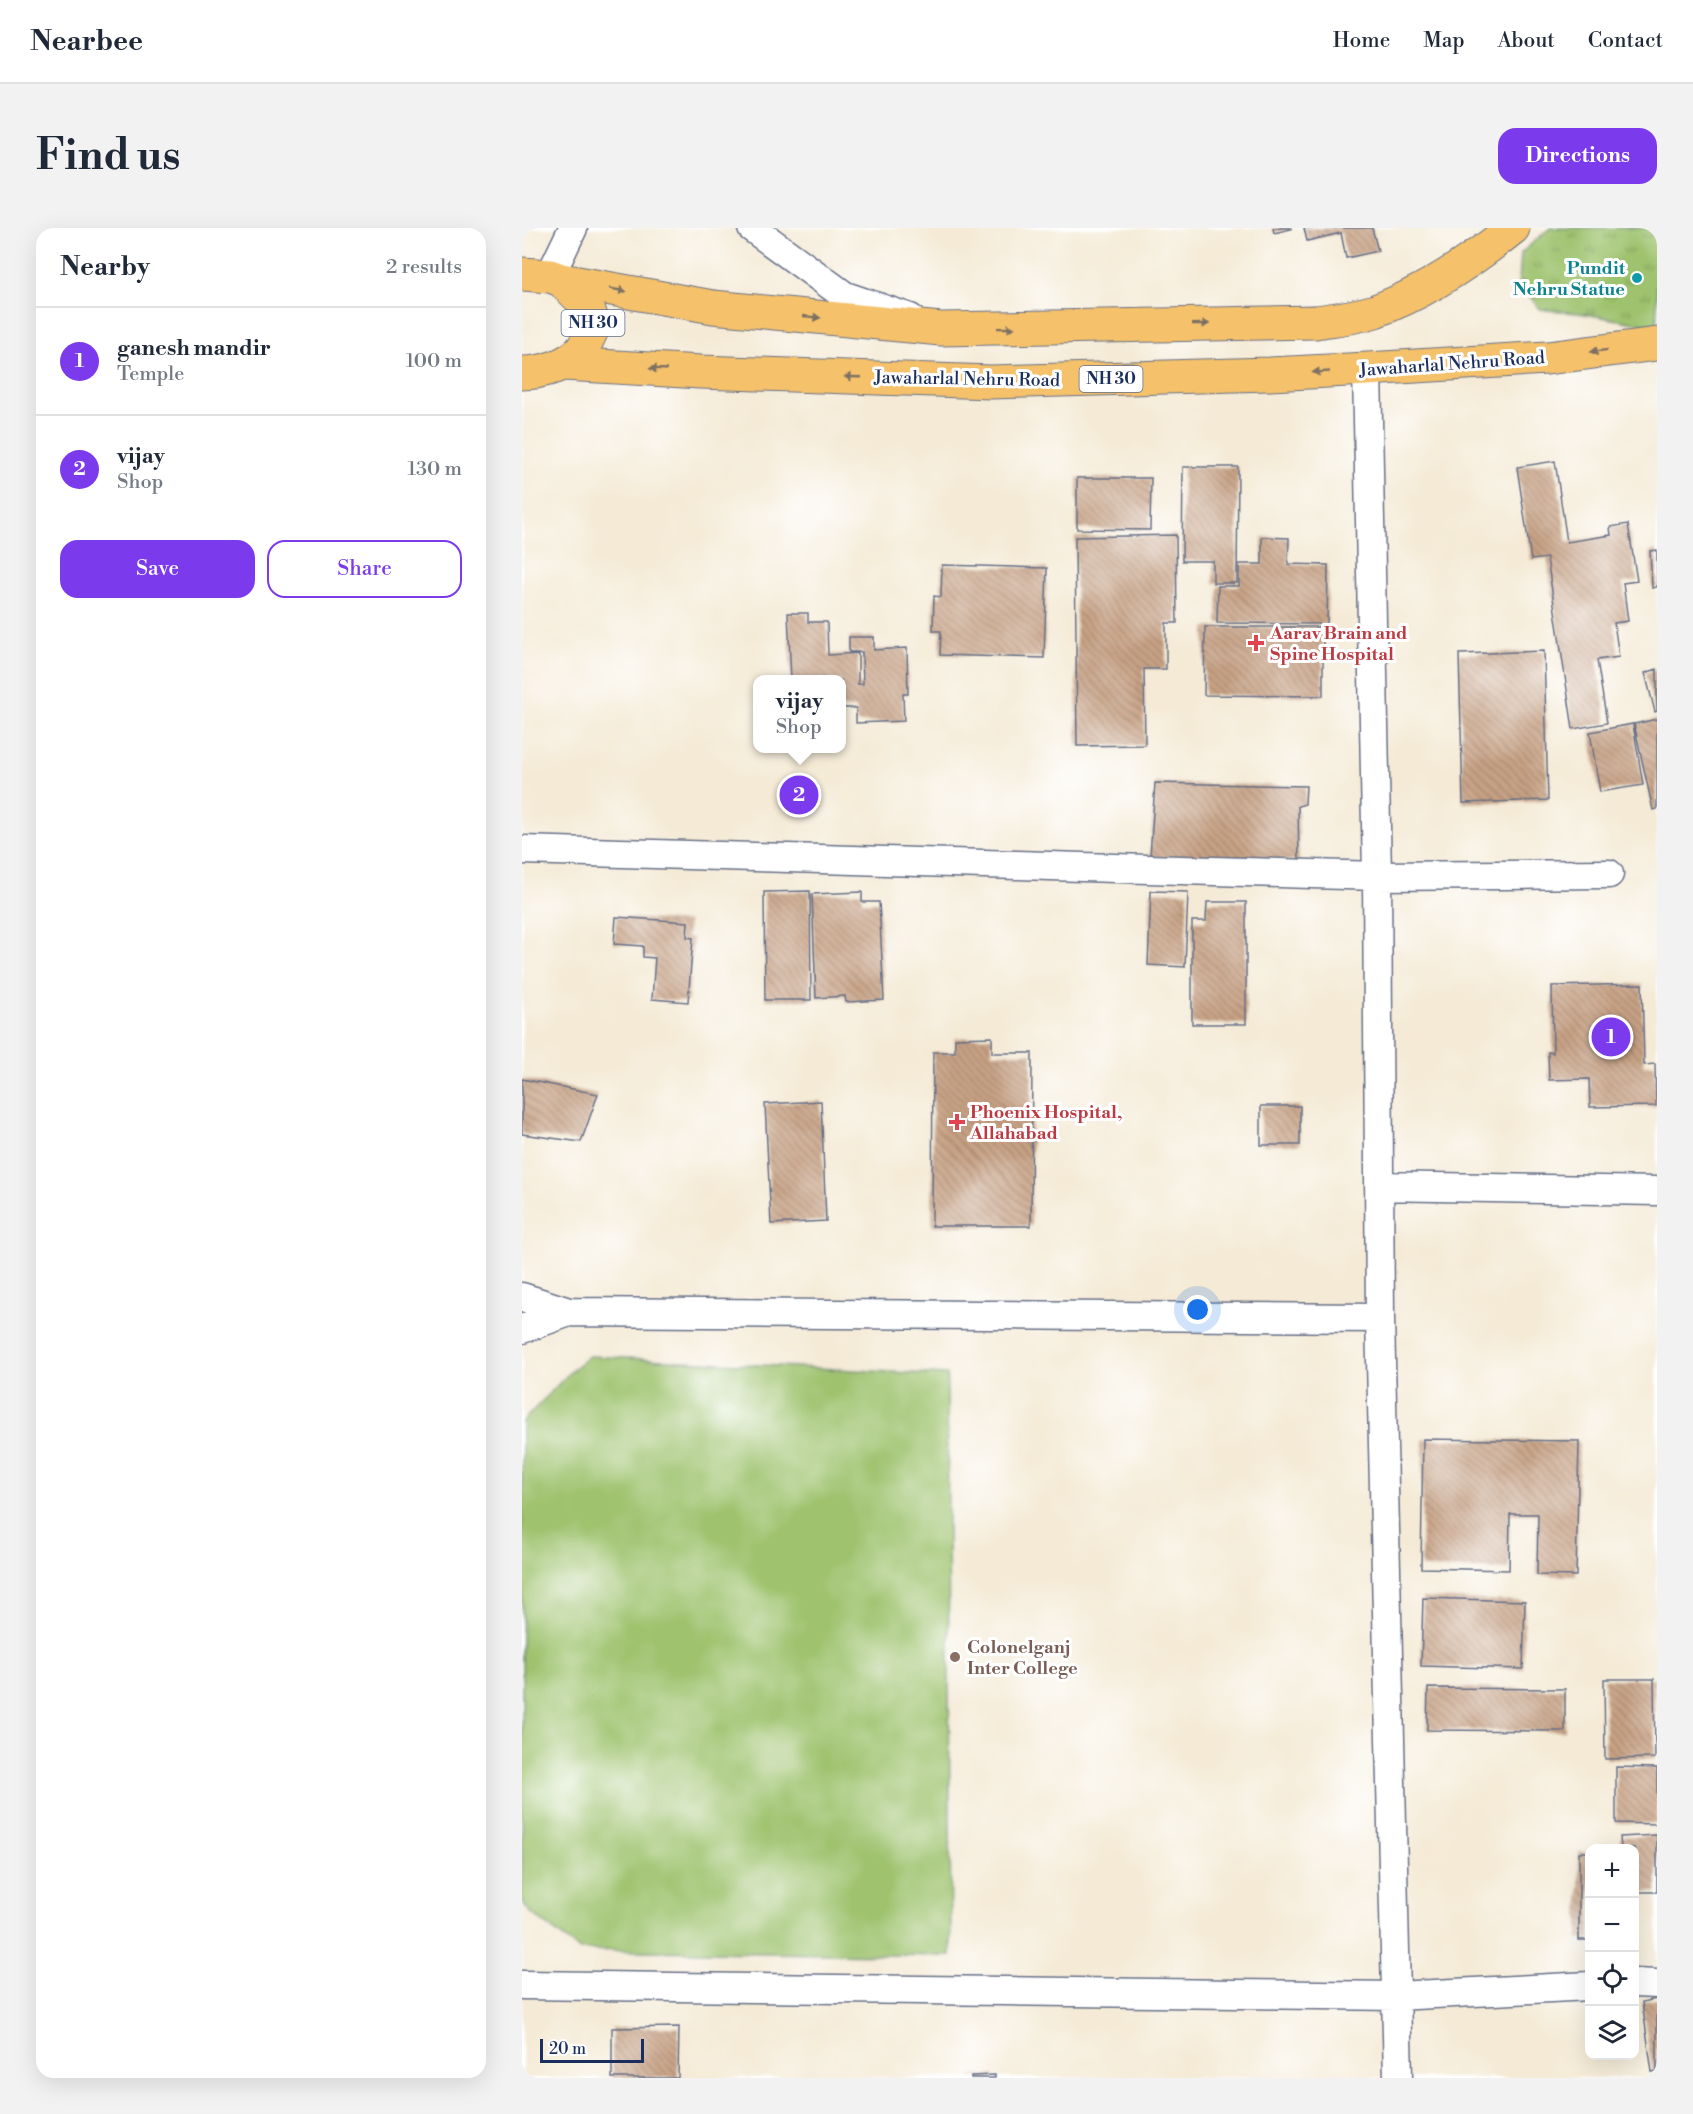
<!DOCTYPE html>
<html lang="en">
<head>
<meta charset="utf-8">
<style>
	body { margin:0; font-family:"Libre Bodoni",serif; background:#f2f2f3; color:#1f2937 }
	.controls { position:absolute; right:18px; bottom:18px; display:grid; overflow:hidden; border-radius:12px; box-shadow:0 6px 24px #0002 }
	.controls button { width:54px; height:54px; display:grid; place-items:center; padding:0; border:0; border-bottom:2px solid #e0e1e3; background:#fff; color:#1f2937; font:30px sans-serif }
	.scale { position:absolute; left:18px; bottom:15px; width:104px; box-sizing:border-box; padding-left:6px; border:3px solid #1b2f5e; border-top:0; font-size:16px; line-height:21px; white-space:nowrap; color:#1b2f5e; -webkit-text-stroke:4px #fff; paint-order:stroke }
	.you { position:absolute; left:676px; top:1082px; width:21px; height:21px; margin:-15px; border:4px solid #fff; border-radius:50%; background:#1a73e8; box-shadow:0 0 0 9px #1a73e833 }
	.badge { display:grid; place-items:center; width:39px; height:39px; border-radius:50%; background:#7c3aed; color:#fff; font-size:20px; font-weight:700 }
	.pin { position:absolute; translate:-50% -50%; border:3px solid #fff; box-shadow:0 2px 6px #0006 }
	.popup { position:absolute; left:231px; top:447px; width:93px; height:78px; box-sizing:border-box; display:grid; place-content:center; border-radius:12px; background:#fff; filter:drop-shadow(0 2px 4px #0005); font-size:20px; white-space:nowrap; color:#747a83 }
	.popup b { font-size:22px; color:#1f2937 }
	.popup::after { content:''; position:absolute; left:50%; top:100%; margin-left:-12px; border:12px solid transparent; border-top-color:#fff }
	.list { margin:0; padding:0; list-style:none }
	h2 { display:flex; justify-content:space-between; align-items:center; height:78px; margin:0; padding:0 24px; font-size:26px }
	h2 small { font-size:20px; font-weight:400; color:#747a83 }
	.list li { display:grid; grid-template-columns:39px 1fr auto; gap:18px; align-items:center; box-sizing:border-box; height:108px; padding:0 24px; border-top:2px solid #e0e1e3 }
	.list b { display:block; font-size:22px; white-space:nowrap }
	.list p { margin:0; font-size:20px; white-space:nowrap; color:#747a83 }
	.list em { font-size:20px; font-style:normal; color:#747a83 }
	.actions { display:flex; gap:12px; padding:18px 24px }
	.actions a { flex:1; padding:14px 0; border:2px solid #7c3aed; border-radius:18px; text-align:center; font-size:21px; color:#7c3aed }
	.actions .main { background:#7c3aed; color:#fff }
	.icon { flex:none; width:33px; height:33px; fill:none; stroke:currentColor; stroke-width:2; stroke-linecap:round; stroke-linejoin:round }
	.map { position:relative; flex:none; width:1135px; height:1850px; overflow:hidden; border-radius:18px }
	header { display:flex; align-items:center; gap:36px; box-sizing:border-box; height:84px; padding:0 30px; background:#fff; border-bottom:2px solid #e0e1e3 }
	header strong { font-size:28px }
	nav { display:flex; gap:33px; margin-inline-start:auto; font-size:21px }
	.intro { display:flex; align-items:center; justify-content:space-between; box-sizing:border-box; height:144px; padding:0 36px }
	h1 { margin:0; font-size:42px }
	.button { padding:15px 27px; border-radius:18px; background:#7c3aed; color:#fff; font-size:21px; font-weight:700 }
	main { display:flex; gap:36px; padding:0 36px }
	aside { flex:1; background:#fff; border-radius:18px; box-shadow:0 6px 24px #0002 }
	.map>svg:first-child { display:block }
	.park { fill:url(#park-tufts); stroke:#5c7866; stroke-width:1.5 }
	.garden { fill:#9ec26d; stroke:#5c7866; stroke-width:1.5 }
	.building { fill:url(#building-back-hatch) }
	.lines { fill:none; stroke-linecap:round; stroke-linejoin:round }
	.street-casing { stroke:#677088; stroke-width:31 }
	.highway-casing { stroke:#677088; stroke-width:35 }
	.street { stroke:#fff; stroke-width:28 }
	.highway { stroke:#f5c16b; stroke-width:33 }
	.oneway { fill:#7d7164 }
	.culture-dot { fill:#0f9aa8; stroke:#fff; stroke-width:2 }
	.health-dot { fill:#e0444e; stroke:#fff; stroke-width:2 }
	.education-dot { fill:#8d6e63; stroke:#fff; stroke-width:2 }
	.labels { text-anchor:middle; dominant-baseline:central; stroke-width:6; stroke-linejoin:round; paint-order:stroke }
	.shield { fill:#fff; stroke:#5f6d8e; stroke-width:1.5 }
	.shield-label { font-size:16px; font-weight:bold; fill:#1b2f5e }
	.culture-label { font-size:18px; font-weight:bold; fill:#0d838f; stroke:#fff; text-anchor:end }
	.street-label { font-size:18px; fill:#1b2f5e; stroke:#fff }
	.health-label { font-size:18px; font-weight:bold; fill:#be3a42; stroke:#fff; text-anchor:start }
	.education-label { font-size:18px; font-weight:bold; fill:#785e54; stroke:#fff; text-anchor:start }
</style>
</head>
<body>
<header>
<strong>Nearbee</strong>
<nav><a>Home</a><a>Map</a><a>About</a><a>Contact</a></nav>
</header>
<div class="intro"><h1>Find us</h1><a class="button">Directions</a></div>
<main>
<aside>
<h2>Nearby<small>2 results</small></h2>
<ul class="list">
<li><span class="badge">1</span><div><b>ganesh mandir</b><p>Temple</p></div><em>100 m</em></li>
<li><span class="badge">2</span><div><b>vijay</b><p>Shop</p></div><em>130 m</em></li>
</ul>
<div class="actions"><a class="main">Save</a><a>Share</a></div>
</aside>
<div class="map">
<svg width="1135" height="1850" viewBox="0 0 1135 1850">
	<defs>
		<pattern id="park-tufts" width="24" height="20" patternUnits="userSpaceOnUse" patternTransform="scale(1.5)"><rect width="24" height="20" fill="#9ec26d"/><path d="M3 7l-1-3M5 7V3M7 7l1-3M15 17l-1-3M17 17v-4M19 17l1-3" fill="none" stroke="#809e5d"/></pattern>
		<pattern id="building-back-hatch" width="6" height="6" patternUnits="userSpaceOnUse" patternTransform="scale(1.5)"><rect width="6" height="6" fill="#c8a284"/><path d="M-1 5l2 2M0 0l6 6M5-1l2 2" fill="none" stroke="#a2846f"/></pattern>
	</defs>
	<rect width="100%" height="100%" fill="#fff"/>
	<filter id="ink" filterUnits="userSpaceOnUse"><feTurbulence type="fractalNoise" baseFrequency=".0167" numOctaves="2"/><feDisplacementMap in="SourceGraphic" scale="12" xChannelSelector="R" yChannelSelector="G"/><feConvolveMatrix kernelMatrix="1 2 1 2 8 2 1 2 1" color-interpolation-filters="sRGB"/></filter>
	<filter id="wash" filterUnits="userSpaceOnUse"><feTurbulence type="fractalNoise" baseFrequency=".008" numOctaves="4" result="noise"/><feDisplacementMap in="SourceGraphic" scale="24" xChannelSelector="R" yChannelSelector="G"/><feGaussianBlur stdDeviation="1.35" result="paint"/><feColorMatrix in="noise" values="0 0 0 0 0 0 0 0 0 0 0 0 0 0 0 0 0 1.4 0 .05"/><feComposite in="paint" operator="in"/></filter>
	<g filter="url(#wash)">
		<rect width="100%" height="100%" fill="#f4ead5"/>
		<path class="park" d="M1028,0H1135V99L1064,86L1018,81L997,55L999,25Z"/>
		<path class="garden" d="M67,1128L425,1147L429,1728L58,1722L9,1685L0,1675V1194L52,1140Z"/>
		<g id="blocks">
			<path class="building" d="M751,0H769V1L752,5Z
				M782,0H850L856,23L824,30L819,5L785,13Z
				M1033,233L1045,314L1089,307L1088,299L1106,296L1115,353L1101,355L1106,393L1092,395L1097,429L1075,432L1085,495L1051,501L1025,330L1009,332L995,239Z
				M661,239H716L715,355H691V333H660Z
				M555,250H629L628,302L555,301Z
				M654,307L655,395H644V441H622L623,517L555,518L553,309Z
				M740,309L767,310L766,336L806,337L805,396L695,395L696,358H717V336H740Z
				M1135,322V359L1130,360L1128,323Z
				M420,337L525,340L522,430L418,427L419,403H411L412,368L419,369Z
				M266,385H286V394H305L306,427L336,425V456H341L340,424H327V409H352V422L385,420L386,466H381L382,493L334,495V480H319V452H269Z
				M683,399H801V468L682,467Z
				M1022,423L1026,572L941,575L937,426Z
				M1135,441V483L1133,484L1123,445Z
				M1135,491V581L1131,582L1112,496Z
				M1111,496L1121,557L1078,564L1068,504Z
				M633,555L784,558L783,576L776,578L777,633L628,629Z
				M288,663L289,772H243L242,664Z
				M629,663L666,664L663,739L626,737Z
				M340,664V674H357L362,772L324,774L323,768L294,770L290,666Z
				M685,674H724V796H670V693H684Z
				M94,689L166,694L165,709L171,710L166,774L130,771L133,730L121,729V718L92,716Z
				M1120,756L1122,837L1133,836L1134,878L1068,879L1067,851L1027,852L1026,824L1031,825L1030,758Z
				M470,809V825H510L509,998H410L411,824H433V810Z
				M0,851L76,866L59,914L0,906Z
				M299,873L304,993L249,996L243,876Z
				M739,878H778V917H739Z
				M901,1211L1057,1213L1054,1348L1015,1347L1016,1286H988L987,1342L899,1340Z
				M901,1370L1003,1373L1001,1441L899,1438Z
				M1082,1451H1132L1133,1530L1083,1531Z
				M906,1460L1043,1461V1503L905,1502Z
				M1094,1539L1135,1540V1596L1094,1595Z
				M1135,1607V1664H1112V1620H1099L1098,1609Z
				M1057,1624H1068V1712H1057Z
				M1135,1771V1843L1130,1844L1120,1774Z
				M157,1799L156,1850H90V1800Z
				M473,1847V1850H449V1848Z"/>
		</g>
	</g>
	<g filter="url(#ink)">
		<use href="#blocks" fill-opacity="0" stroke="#677088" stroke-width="1.5"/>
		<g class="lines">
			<defs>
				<path id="street" d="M230,0L323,68L388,90
					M28,48L51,0
					M845,141L855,648L858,1090L876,1850
					M0,622L855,648L1087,646
					M857,958L1135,963
					M0,1069L47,1084
					M0,1101L47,1084L858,1090
					M1112,1755L1135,1756
					M0,1757L873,1768L1068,1758"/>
				<path id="highway" d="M0,46L28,48L39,52L65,77L72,98C68,105 65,114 61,120C48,137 20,145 0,145
					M39,52L191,79L419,101L794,94C813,91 835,89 853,83C903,65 950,33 991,0
					M42,136L179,144L469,154L748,146L845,141L1025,130L1135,116"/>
			</defs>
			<use href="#street" class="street-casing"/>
			<use href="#highway" class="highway-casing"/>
			<use href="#street" class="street"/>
			<use href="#highway" class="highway"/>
		</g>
		<defs><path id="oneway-solid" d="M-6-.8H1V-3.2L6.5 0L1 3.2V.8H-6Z" transform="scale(1.5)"/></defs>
		<g class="oneway">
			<use href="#oneway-solid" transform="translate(96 62) rotate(10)"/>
			<use href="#oneway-solid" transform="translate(290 89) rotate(6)"/>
			<use href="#oneway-solid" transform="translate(679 96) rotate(-1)"/>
			<use href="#oneway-solid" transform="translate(484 100) rotate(-1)"/>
			<use href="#oneway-solid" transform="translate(1077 123) rotate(173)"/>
			<use href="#oneway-solid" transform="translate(136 141) rotate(-177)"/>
			<use href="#oneway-solid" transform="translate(799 144) rotate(177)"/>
			<use href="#oneway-solid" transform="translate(331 149) rotate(-178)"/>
		</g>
	</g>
	<circle class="culture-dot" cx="1115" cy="50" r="6"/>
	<g class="health-dot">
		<path d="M731 406h6v6h6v6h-6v6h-6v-6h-6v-6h6z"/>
		<path d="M432 885h6v6h6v6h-6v6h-6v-6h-6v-6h6z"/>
	</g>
	<circle class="education-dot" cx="433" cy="1429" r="6"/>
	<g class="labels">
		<g class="shield">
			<rect x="39.5" y="82" width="63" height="26" rx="4.5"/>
			<rect x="557.5" y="138" width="63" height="26" rx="4.5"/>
		</g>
		<g class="shield-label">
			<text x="71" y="95">NH 30</text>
			<text x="589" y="151">NH 30</text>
		</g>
		<g class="culture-label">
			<text x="1103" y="40">Pundit<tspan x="1103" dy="21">Nehru Statue</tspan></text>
		</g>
		<g class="street-label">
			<text transform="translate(930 136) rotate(-4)">Jawaharlal Nehru Road</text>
			<text transform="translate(445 151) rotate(1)">Jawaharlal Nehru Road</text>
		</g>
		<g class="health-label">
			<text x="748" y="405">Aarav Brain and<tspan x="748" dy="21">Spine Hospital</tspan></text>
			<text x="448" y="884">Phoenix Hospital,<tspan x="448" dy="21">Allahabad</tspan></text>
		</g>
		<g class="education-label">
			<text x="445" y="1419">Colonelganj<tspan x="445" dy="21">Inter College</tspan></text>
		</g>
	</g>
</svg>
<div class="controls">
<button>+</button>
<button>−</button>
<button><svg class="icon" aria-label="locate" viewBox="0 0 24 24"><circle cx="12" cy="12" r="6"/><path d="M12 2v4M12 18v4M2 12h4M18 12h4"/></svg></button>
<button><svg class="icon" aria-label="layers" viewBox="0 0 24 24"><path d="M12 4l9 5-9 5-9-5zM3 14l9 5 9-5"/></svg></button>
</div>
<div class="scale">20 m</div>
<div class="you"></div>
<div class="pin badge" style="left:1089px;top:809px">1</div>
<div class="pin badge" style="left:277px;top:567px">2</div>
<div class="popup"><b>vijay</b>Shop</div>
</div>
</main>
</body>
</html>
